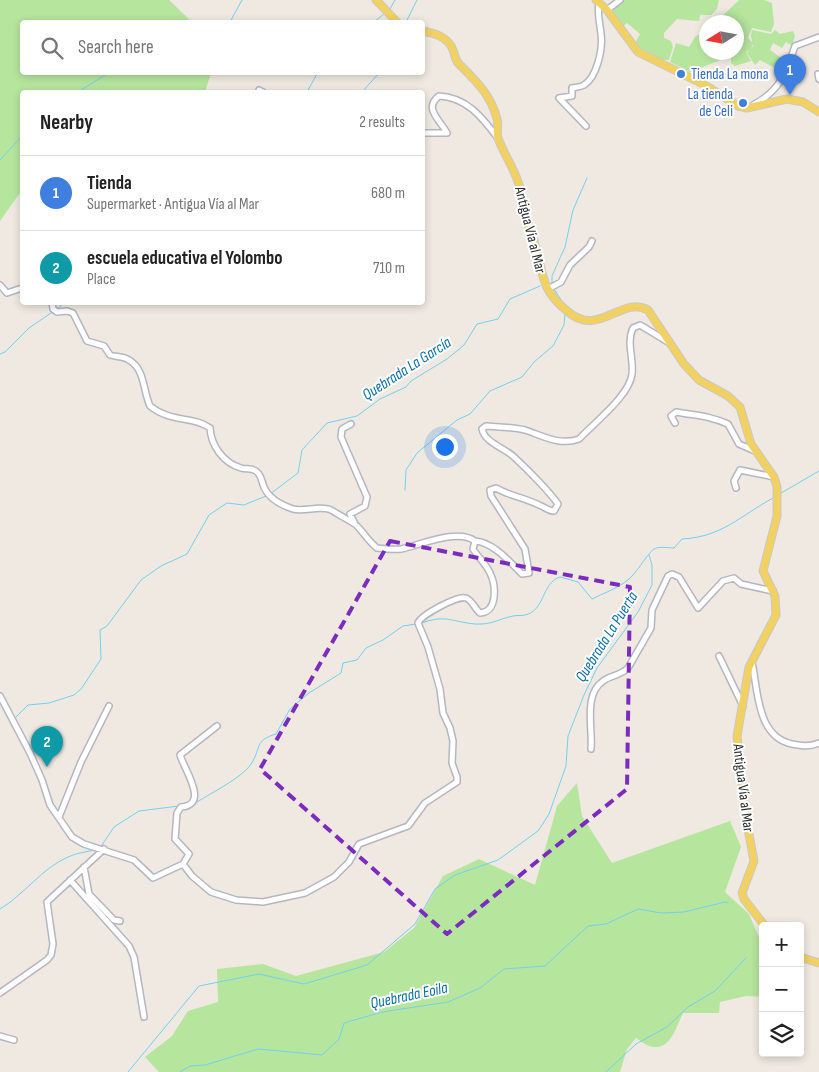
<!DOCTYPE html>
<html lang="en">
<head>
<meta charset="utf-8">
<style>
	body { margin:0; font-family:"Sofia Sans Condensed",sans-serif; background:#f2f2f2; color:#222 }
	.controls { position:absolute; right:15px; bottom:15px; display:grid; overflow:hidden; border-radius:5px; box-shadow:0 2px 8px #0003 }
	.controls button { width:45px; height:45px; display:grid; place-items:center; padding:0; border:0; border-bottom:1px solid #e0e0e0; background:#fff; color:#222; font:25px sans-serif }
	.compass { position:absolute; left:699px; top:15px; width:45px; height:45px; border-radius:50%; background:#fff; box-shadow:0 2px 8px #0003; rotate:259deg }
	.you { position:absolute; left:444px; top:446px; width:18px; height:18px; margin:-12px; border:4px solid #fff; border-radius:50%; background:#1a73e8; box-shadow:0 0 0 8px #1a73e833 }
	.badge { display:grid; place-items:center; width:32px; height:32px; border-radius:50%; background:#4264fb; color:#fff; font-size:16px; font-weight:700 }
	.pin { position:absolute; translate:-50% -41px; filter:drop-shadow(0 1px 2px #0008) }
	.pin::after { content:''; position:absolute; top:26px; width:18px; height:15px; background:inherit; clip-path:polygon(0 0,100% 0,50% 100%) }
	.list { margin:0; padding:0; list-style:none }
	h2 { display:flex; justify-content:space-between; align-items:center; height:65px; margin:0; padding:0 20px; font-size:21px }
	h2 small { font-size:16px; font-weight:400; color:#767676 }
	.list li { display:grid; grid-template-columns:32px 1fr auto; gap:15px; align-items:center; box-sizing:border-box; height:75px; padding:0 20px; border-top:1px solid #e0e0e0 }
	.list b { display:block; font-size:19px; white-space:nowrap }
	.list p { margin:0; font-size:16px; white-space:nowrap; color:#767676 }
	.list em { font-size:16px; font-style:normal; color:#767676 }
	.icon { flex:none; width:28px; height:28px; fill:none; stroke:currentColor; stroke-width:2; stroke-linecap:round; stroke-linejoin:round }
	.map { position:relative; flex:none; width:819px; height:1072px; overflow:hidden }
	.search { position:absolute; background:#fff; box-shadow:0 2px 8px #0003; left:20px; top:20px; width:405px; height:55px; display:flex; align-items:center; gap:12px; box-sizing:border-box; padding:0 18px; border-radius:5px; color:#767676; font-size:19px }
	.panel { position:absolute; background:#fff; box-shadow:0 2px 8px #0003; left:20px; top:90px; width:405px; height:215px; border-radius:5px }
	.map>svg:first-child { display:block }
	.green { fill:#b6e59e }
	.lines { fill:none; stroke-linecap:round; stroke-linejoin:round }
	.stream { stroke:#75cff0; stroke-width:1 }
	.minor-casing { stroke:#b4b7c1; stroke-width:8 }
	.major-casing { stroke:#c9c9c9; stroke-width:9 }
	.minor { stroke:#fff; stroke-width:5 }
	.major { stroke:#f2d163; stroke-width:7 }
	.marked { fill:none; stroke:#7b2cbf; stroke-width:4; stroke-dasharray:10 6; stroke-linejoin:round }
	.shop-dot { fill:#3f7fe0; stroke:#fff; stroke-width:2 }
	.labels { text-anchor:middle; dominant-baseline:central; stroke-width:4; stroke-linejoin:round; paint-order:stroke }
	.shop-label { font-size:15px; fill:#366cbe; stroke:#fff; text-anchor:start }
	.street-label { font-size:15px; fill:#2e2e2e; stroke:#fff }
	.water-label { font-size:16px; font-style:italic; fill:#0d6fa3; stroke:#fff }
</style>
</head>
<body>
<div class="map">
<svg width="819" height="1072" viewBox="0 0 819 1072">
	<rect width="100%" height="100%" fill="#efe9e1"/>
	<path class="green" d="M0,0H169L192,22H22V72L211,73L205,92H22V190L0,221Z
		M624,0H719L717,9L711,15H700L699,21L677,19L664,33V38L671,41L673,47L669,60H661L634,45L640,34L627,23L622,27L611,10Z
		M739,0H764L772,3L774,24L771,32L752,28L748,38L753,43L751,49L746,52L751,61L735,66L731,63V56L690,72L670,62L676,43L689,47L695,37L706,30V52H736V22H716Z
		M752,30L771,34L775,30L780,34L793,31L795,36L792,46L786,42L782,48L773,43L770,50L787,62L783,68H775L760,60L755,65L747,53L753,46L751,35Z
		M577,783L582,816L612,863L730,821L741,847L725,892L749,914L763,947V997L746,996L720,1002L719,1013H683C677,1025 671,1049 654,1047C648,1047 641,1041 636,1038L627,1049L620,1072H159L145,1057L172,1036L188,1011L218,1002L217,969L263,964L296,976L384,952L414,928L443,876L479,859L535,885L557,806Z"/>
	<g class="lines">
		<path class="stream" d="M390,9L395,0
			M230,22L242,0
			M374,22L385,13
			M406,22L417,0
			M78,92L110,72
			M307,92L318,72
			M362,92L380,72
			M0,160L22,136
			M552,283V276L565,247L573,210L587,178
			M554,289L563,303
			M57,309L65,302
			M0,354L5,352L29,328L54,311
			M405,490L406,470L417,453L457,420L470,414L490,391L522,377L534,362L553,346L564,325L565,314
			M781,493L819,471
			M270,494L298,473L302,450L327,423L357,416L380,399L406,387L411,381L447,359L464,345L477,324L498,319L510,299L540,286
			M422,623C446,614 452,622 475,624C493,625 498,619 513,616C517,615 521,616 525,615C545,611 542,582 560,577L578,582L592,599C604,593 624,586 633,575C637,571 650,551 654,549C660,546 668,548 674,548L682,539C722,537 740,516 773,498
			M16,717L28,705L49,703L74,695L81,689L101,659L100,630L107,626L141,580L161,566L187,554L209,515L227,503L244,505L266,496
			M197,802C211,793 243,777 251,764C262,748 253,741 276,734L290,709L309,693L341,673L343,663L357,660L366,648L383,640L403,626L416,624
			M102,845L114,827L139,811L179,806
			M0,909C24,895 42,868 68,857C76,853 86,852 95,850
			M128,1072L199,986L259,974L304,984L367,965L415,924L435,889L455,875L498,860L538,831L549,814L566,766L568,736L584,695L597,668L638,612L652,585V565L649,555
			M180,1072L190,1066L205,1065L258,1049L322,1055L339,1039L344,1023L382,1012L448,1002L480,988L504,969L545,966L588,926L606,924L638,909L661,913L684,912L725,902L728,903
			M606,1072L636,1044L667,1027L688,1007L715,991L746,958"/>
		<defs>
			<path id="minor" d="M607,10L620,0
				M818,74L819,79
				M259,90L263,92
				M753,105C780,91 786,73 795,46L819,37
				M586,126L559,98L572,96V88C576,87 581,87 584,85C597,77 603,49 601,34C600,23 597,15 599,3
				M422,133H447C440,120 423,108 439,96C466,97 482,117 497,137
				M0,285L7,293L22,288
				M548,289L561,282L570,265L589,247L592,241
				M52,302L53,309L57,312L67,311L73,313L87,341L104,346L110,355C116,357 124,356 129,360C145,369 143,391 150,406C171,423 194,416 210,428C211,445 223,463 241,468C247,470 253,467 258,473C261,476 262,482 264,487C269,499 281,505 293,509C305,512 320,505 331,510C334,512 356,524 357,526C364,533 369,542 377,548C385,549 394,550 401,549C421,545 457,528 475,541
				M675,423L671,416L676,412C697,416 707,415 728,424L739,444L755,451
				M351,424L342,429L341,437L367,497L365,506L350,514L355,524
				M736,488L734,481L740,470L774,477
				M719,656L743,706
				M752,662C758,691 757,737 792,744C802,746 809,747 819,743
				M0,696L30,753L42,780L50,805L72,837L84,844L134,860L153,878L183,864L192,876L211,892L236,900L263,902L305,893L334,877L349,862L359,844L408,826L425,803L457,782V777L452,763L453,741L450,728L443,713L440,689L428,647L418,623C421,615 458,595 466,598C472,600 475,609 480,613C498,612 496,585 490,573C486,564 478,557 473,549L475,541C493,542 510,562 522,574L529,573L525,549L491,496L490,490L496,488C510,496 525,498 539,505C545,507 548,511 554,511L558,504C549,491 526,468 514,457C505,448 485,443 482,429L486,426C499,427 513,427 525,430C543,436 560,446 579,439C594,423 630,395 632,374C634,358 626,343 633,328L640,325L668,342
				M591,749C593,728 583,695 603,681C611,675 620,676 628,668L651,628L652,610L668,576L672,574L679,577L698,608L723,581L734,578L741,584L773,591
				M59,817L81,762L109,706
				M183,864L189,854L175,839L177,813L181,807C210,805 184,769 180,755L217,726
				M84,867L89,894L114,920L120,921
				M70,880L129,946L134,957L144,1017
				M0,993L47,960L51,955L53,944L47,902L104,849
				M0,1036L14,1040"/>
			<path id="major" d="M376,0L397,22
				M596,0L607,10L638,52L705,85L738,106L747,108L787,99L803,102L819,112
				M422,31C435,33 448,37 453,50C455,55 455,60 459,64C476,81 491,95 497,119C499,125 496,133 498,138C503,152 512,165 517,179C522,191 522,203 525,216C528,226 533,235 535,245C544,274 540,289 567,311C599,339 621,295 648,310L684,364L699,380L728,396L740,407L751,444L774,477L777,487V516L763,571L775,596L776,615L749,667L737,736L745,813L754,861L742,893L744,899L765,926
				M800,957L819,963"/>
		</defs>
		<use href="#minor" class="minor-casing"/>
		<use href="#major" class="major-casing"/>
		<use href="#minor" class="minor"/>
		<use href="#major" class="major"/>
	</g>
	<path class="marked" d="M390,541L630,587L627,789L447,934L260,769Z"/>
	<g class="shop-dot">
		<circle cx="681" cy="74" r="5"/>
		<circle cx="743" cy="103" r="5"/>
	</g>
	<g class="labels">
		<g class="shop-label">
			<text x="691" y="74">Tienda La mona</text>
			<text x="733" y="94" text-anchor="end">La tienda<tspan x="733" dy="17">de Celi</tspan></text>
		</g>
		<g class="street-label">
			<text transform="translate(530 230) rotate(76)">Antigua Vía al Mar</text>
			<text transform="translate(743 788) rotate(83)">Antigua Vía al Mar</text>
		</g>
		<g class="water-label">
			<text transform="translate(407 369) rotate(-33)">Quebrada La García</text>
			<text transform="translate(607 637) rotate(-58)">Quebrada La Puerta</text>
			<text transform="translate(409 996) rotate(-12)">Quebrada Eoila</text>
		</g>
	</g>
</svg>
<div class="controls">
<button>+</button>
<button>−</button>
<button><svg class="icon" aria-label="layers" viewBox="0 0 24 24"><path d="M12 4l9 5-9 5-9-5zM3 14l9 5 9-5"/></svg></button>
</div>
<svg class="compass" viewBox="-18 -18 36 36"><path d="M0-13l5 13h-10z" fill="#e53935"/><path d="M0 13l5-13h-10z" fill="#767676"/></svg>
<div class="you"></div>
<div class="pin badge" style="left:790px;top:95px;background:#3f7fe0">1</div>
<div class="pin badge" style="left:47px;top:767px;background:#0f9aa8">2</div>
<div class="search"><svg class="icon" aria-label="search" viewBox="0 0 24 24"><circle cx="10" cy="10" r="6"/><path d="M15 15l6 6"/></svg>Search here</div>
<section class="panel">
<h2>Nearby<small>2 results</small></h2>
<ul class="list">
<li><span class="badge" style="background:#3f7fe0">1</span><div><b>Tienda</b><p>Supermarket · Antigua Vía al Mar</p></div><em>680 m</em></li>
<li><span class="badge" style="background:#0f9aa8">2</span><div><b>escuela educativa el Yolombo</b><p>Place</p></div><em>710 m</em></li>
</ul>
</section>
</div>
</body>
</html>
